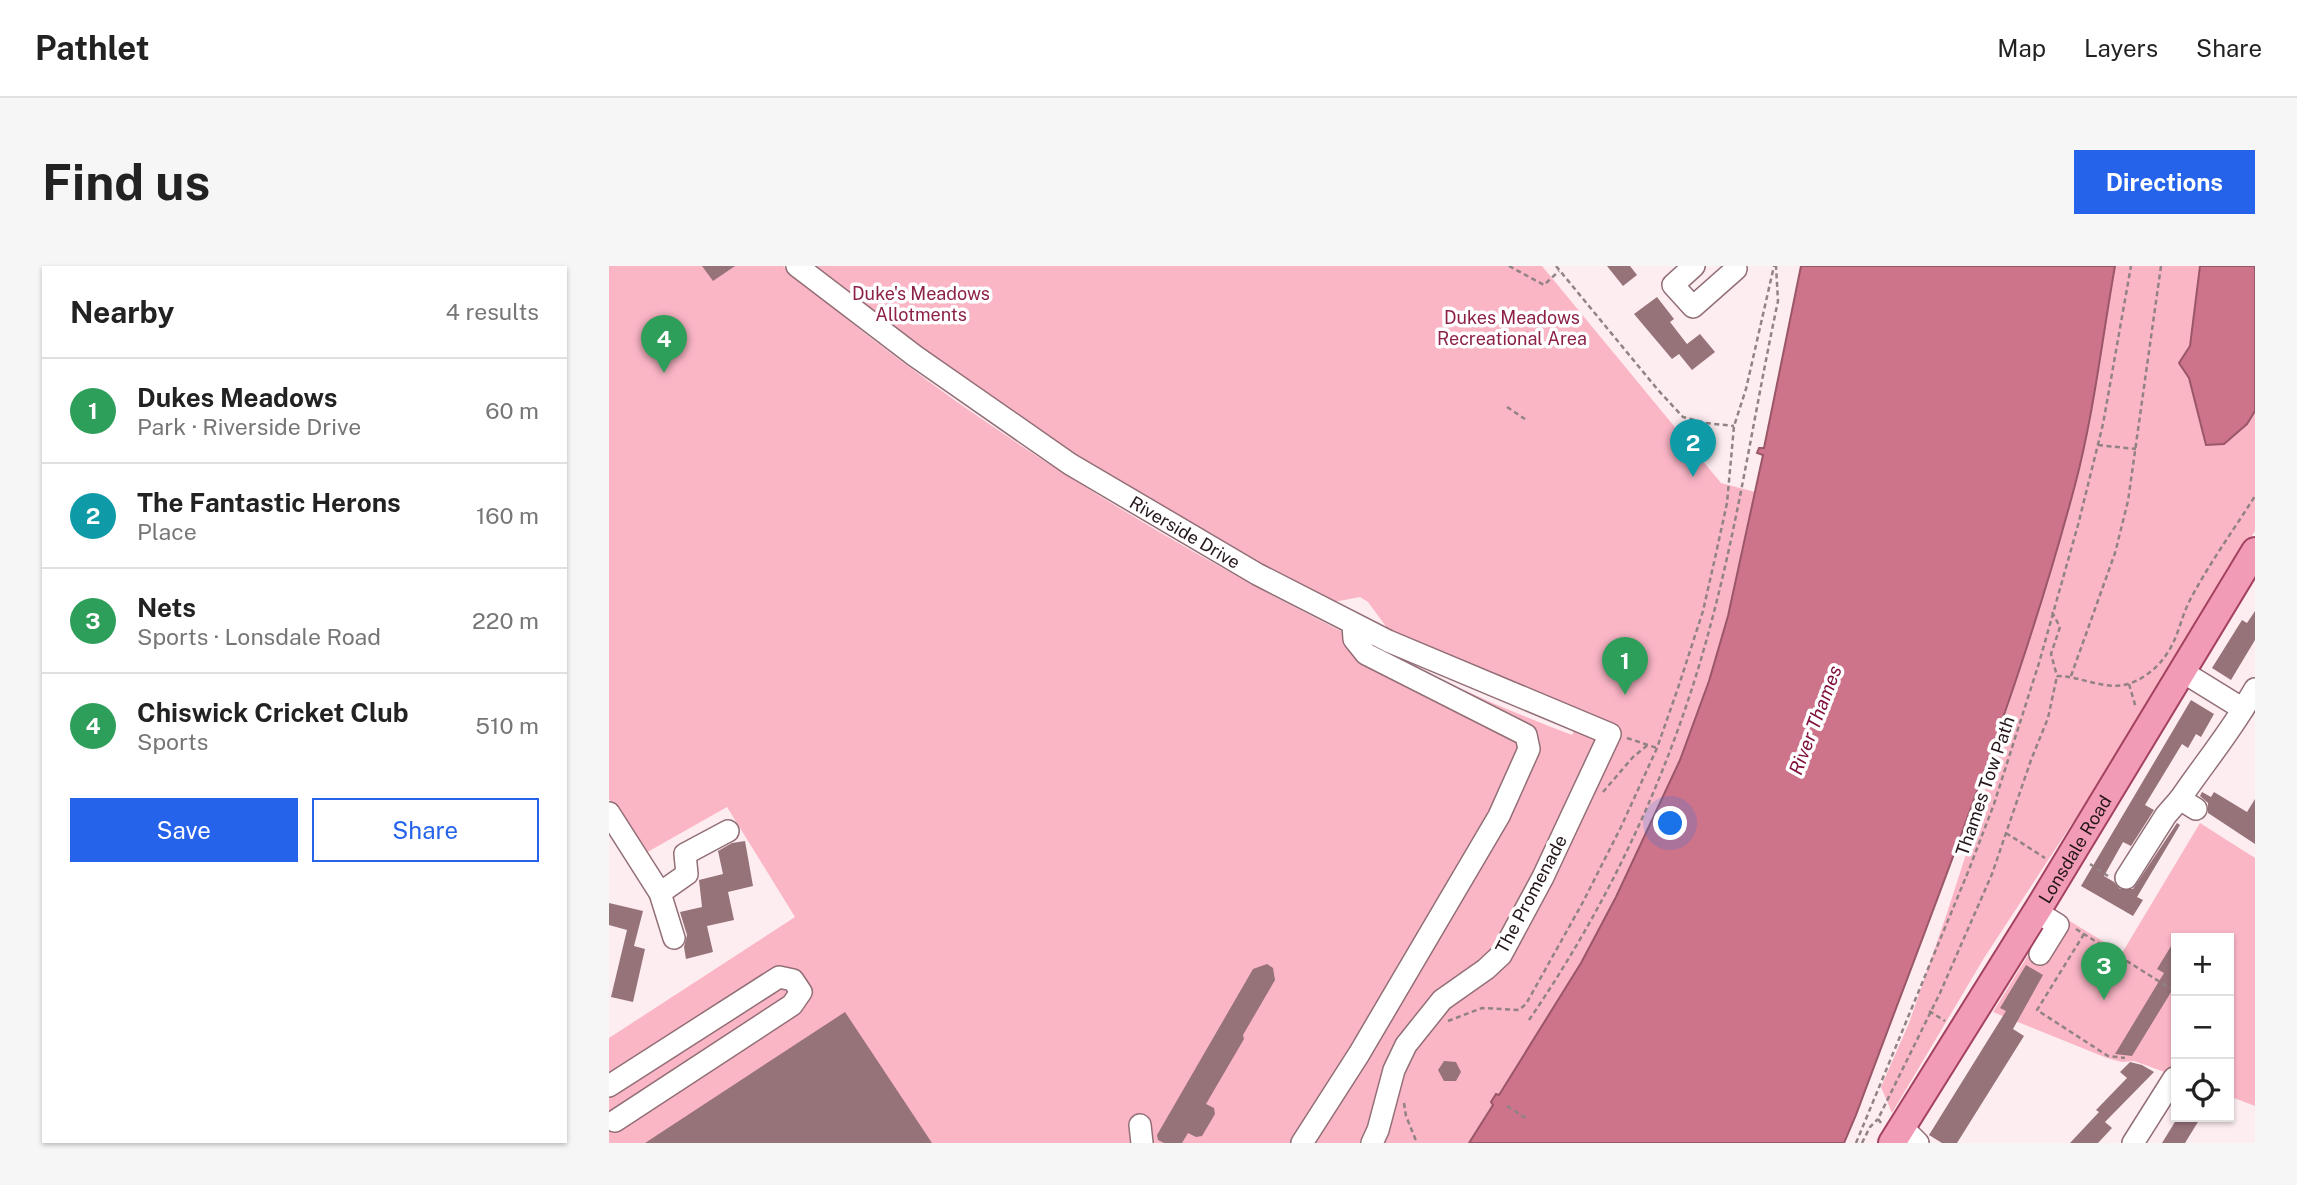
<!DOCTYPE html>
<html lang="en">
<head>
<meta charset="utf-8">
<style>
	body { margin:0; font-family:"Public Sans",sans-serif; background:#f6f6f6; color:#222 }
	.controls { position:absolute; right:21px; bottom:21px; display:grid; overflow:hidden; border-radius:0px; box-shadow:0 2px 5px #0004 }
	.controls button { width:63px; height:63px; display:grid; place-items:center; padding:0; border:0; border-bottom:2px solid #e0e0e0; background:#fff; color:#222; font:35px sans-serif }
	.you { position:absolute; left:1062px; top:558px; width:24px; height:24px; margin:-18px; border:5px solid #fff; border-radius:50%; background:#1a73e8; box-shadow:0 0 0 10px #1a73e833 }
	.badge { display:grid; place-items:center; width:46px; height:46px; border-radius:50%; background:#2563eb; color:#fff; font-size:23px; font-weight:700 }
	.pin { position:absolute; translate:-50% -58px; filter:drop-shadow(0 2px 4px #0008) }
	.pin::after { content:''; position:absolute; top:37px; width:24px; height:21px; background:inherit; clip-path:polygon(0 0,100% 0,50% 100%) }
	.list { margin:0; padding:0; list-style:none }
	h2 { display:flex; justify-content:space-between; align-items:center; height:91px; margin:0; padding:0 28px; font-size:30px }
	h2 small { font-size:23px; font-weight:400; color:#767676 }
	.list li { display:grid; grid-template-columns:46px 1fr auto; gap:21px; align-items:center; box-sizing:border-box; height:105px; padding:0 28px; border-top:2px solid #e0e0e0 }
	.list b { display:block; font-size:26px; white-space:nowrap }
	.list p { margin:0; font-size:23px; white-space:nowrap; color:#767676 }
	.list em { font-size:23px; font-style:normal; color:#767676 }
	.actions { display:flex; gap:14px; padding:21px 28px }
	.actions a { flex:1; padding:16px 0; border:2px solid #2563eb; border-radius:0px; text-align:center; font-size:24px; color:#2563eb }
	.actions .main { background:#2563eb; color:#fff }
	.icon { flex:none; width:38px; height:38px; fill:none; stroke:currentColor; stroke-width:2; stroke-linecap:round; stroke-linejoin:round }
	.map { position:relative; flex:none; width:1646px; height:877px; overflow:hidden; border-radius:0px }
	header { display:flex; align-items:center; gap:42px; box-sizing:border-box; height:98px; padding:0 35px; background:#fff; border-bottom:2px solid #e0e0e0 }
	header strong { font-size:33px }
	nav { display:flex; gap:38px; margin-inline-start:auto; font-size:24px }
	.intro { display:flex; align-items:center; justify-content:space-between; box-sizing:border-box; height:168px; padding:0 42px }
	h1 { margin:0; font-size:49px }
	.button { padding:18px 32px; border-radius:0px; background:#2563eb; color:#fff; font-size:24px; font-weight:700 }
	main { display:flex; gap:42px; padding:0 42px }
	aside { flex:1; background:#fff; border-radius:0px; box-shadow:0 2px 5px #0004 }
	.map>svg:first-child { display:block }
	.green { fill:#fbb6c6 }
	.water { fill:#cd738a; stroke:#9a5768; stroke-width:2 }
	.building { fill:#967279 }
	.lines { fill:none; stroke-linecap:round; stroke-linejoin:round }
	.minor-casing { stroke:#926f76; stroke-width:24 }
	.major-casing { stroke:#a3425f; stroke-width:30 }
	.path { stroke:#918285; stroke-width:2.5; stroke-dasharray:5 3.5; stroke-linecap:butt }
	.minor { stroke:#fff; stroke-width:21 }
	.major { stroke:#f19bb6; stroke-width:26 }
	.labels { text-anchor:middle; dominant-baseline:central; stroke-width:7; stroke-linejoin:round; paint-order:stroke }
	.park-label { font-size:18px; fill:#8d2147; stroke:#fff }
	.street-label { font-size:18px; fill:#241619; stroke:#fff }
	.water-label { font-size:19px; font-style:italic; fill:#80113d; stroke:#fff }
</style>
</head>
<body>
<header>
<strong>Pathlet</strong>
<nav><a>Map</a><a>Layers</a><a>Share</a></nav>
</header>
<div class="intro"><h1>Find us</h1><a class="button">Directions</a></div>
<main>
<aside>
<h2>Nearby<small>4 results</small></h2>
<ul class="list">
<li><span class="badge" style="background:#2e9e5b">1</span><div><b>Dukes Meadows</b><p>Park · Riverside Drive</p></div><em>60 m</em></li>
<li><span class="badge" style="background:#0f9aa8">2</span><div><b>The Fantastic Herons</b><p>Place</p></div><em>160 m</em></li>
<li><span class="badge" style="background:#2e9e5b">3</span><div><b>Nets</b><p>Sports · Lonsdale Road</p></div><em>220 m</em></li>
<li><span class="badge" style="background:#2e9e5b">4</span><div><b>Chiswick Cricket Club</b><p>Sports</p></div><em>510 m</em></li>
</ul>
<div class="actions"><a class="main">Save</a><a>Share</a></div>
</aside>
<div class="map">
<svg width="1646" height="877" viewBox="0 0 1646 877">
	<rect width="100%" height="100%" fill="#fdedf0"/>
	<path class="green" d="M0,0H174C323,129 496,240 670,333C765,383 862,431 963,469L974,444L834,390L781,366L759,336L751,331L720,337L594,268L464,190L313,85L203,0H933L1112,217L1146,226L1119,350L1100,415L1071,494L1007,631L972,697L860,877H0V772L186,651L118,541L35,588L0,533Z
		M1506,0H1591L1581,80L1570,97L1580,111L1597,178L1638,158L1646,145V265L1525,463L1375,692L1283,847L1272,821L1300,757L1337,650L1371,545L1389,473L1449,280L1481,156Z
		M1591,557L1646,592V840L1620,830V672H1567V810L1525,795L1513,796L1498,792L1384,746L1446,646L1513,687Z"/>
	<path class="water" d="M1192,0H1506C1493,73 1485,147 1466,219C1409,434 1324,641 1247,849L1235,877H860L884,839L882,836L887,828L890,829L972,697L1007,631L1071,494L1100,415L1119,350L1154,189L1148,187L1150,182H1155Z
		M1591,0H1646V145L1638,158L1615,178L1597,179L1580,112L1570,97L1581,80Z"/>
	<path class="building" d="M93,0H126L104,15Z
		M998,0H1021L1028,9L1014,20Z
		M1048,31L1065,53L1061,56L1078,78L1091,68L1106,86L1083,104L1070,88L1063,93L1025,48Z
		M1646,345V374L1622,414L1603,402L1633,354L1638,357Z
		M1582,434L1605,448L1592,471L1587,468L1579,482L1573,478L1536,539L1545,544L1522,580L1514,576L1495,610L1505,616L1511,623H1524L1568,557L1571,559L1528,631L1534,634L1524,650L1472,620Z
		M1593,526L1602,531L1605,526L1638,546L1646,533V578L1599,547V537L1591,530Z
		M136,575L144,620L119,626L125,654L98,660L104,686L77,693L75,681L78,669L71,646L93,641L90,614L114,608L109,585L123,577Z
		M0,637L34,645L25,680L36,683L24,736L2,731L18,664L0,659Z
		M1567,672V718L1523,790L1506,788L1555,707L1548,703Z
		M658,698L664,702L666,714L634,769L635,773L597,838L605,842L606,848L593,870L587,871L579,867L573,877H555L549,874L548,869L644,703Z
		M1417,699L1434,709L1404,763L1415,770L1348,877H1333L1320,869L1397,745L1391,742Z
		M236,746L323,877H36Z
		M835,795L847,796L852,806L847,815H835L829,804Z
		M1521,796L1533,799L1545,806L1496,856L1503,862L1489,877H1461L1490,846L1487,844L1518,812L1511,806Z
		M1569,851H1592L1576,877H1553Z"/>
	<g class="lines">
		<defs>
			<g id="minor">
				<path id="s1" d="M188,0L306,90L461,198L648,308L779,375L1001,468L934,611L892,689L877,703L833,734L797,779L785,804L769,864L763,877"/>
				<path d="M1085,0L1064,19L1084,41L1127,3L1125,0"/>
				<path d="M1574,406L1634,443C1615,474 1592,502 1571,533L1587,543"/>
				<path d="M1634,443L1646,423"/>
				<path d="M0,547L51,627L65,672"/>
				<path d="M1517,612L1557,549L1571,533"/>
				<path d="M51,627L78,608L76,588L119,565"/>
				<path d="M1428,646L1449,659L1431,688"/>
				<path d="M0,820L170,711L184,714L192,726L183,739L6,855"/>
				<path d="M531,859L533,877"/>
				<path d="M1293,861L1309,877"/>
				<path d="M693,877L750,788L890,550L920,483L917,469L757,388L745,373L744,358"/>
				<path d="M1524,877L1565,812"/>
			</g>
			<g id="major">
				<path id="s2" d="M1283,877L1431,640L1646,285"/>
			</g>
		</defs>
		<use href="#minor" class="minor-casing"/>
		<use href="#major" class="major-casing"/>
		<path class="path" d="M900,0L935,19L950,5
			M947,0L1049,124L1074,151L1096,157L1125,160
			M898,141L916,153
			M1489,179L1527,183
			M1443,346L1451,361L1442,388L1448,410C1472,410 1498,426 1522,417C1538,411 1550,400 1559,386C1569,371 1572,352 1580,336C1599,299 1624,265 1646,230
			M1462,410L1506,287L1519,235L1552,0
			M1520,418L1527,442
			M1018,472L1048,482
			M994,526L1024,491L1040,478
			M1397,567L1436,592
			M1481,598L1499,610
			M1467,663L1567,726
			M1475,668L1428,744L1499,790L1516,792
			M1320,745L1336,755
			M920,754C999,639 1061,507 1098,372C1129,261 1145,147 1169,35L1167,0
			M839,755L873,742L910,744L917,738L974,636L1012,561L1048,482L1069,422L1094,345L1106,292L1118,237L1125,160L1137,123L1165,0
			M795,837L797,850L808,877
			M898,840L917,852
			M1272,857L1269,853L1331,727L1383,608L1422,494L1439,452L1448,410
			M1247,877L1359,606L1385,538L1430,397L1469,259L1494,158L1522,0
			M1253,877L1261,861L1269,853"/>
		<use href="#minor" class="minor"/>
		<use href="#major" class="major"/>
	</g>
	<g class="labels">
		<g class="park-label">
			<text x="312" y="27">Duke's Meadows<tspan x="312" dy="21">Allotments</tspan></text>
			<text x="903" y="51">Dukes Meadows<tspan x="903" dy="21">Recreational Area</tspan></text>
		</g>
		<g class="street-label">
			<text stroke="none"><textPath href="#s1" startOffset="471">Riverside Drive</textPath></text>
			<text transform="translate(1376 520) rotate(-71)">Thames Tow Path</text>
			<text stroke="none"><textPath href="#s2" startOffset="346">Lonsdale Road</textPath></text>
			<text transform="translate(922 628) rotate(-62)">The Promenade</text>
		</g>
		<g class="water-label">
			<text transform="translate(1206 454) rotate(-69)">River Thames</text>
		</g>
	</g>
</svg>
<div class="controls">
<button>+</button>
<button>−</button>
<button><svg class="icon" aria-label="locate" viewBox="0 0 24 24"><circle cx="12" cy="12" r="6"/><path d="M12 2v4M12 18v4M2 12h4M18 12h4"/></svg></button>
</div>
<div class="you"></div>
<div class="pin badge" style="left:1016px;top:429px;background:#2e9e5b">1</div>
<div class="pin badge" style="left:1084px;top:211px;background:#0f9aa8">2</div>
<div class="pin badge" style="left:1495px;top:734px;background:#2e9e5b">3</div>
<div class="pin badge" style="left:55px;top:107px;background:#2e9e5b">4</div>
</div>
</main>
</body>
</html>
